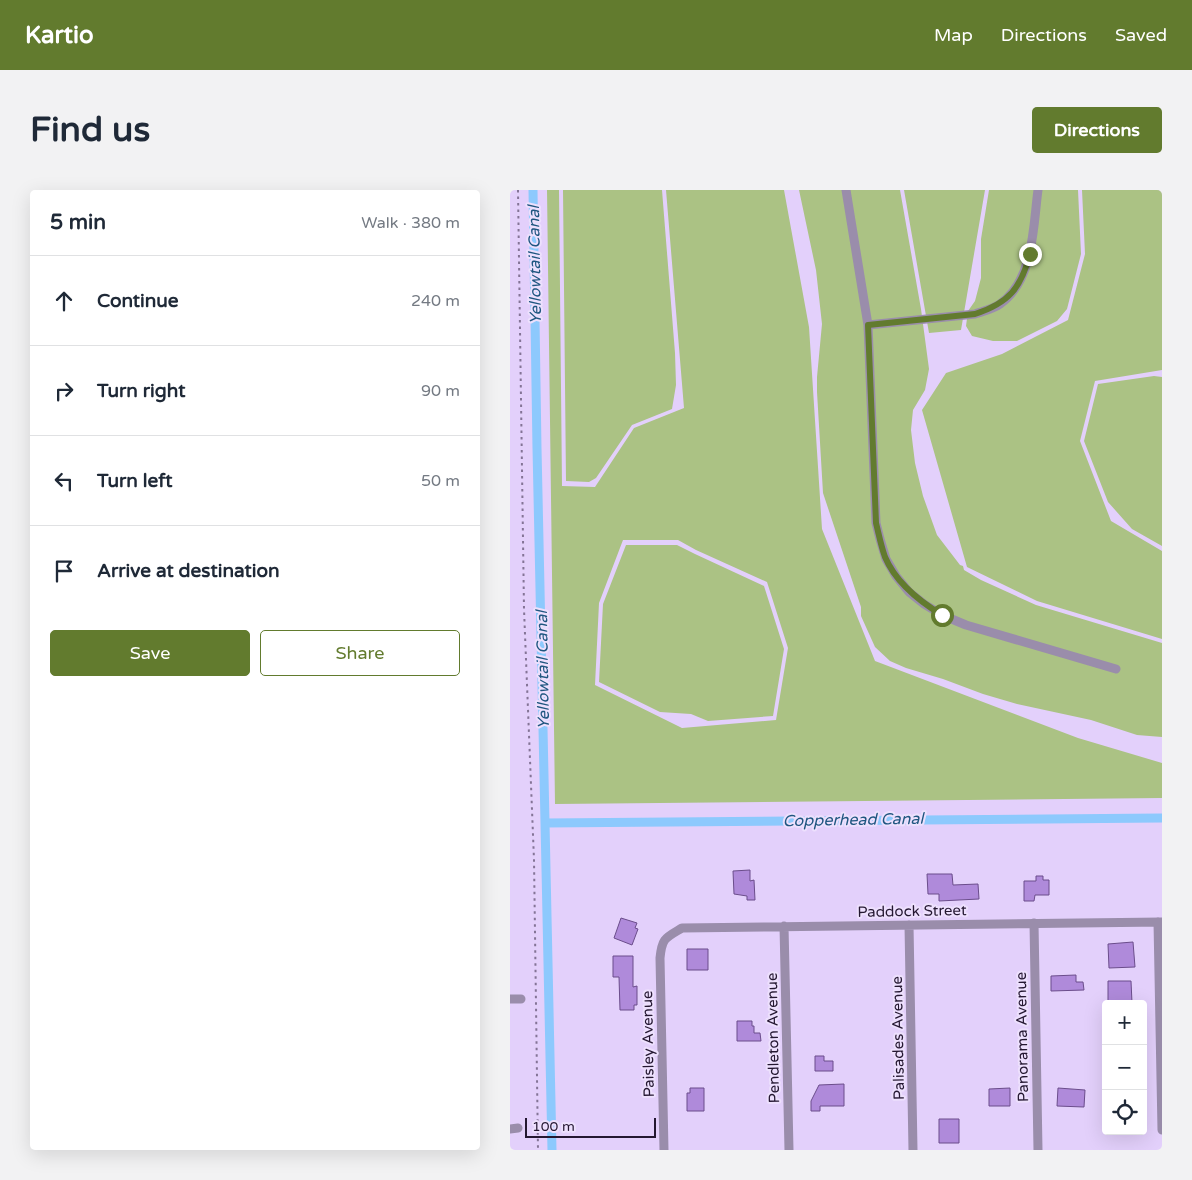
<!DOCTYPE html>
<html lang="en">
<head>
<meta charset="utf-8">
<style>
	body { margin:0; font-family:"Varela Round",sans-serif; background:#f2f2f3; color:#1f2937 }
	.controls { position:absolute; right:15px; bottom:15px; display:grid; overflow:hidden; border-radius:5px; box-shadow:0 5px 20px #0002 }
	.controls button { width:45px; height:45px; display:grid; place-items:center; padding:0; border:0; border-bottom:1px solid #e0e1e3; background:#fff; color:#1f2937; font:25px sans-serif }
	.scale { position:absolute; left:15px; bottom:12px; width:131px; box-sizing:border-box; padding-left:5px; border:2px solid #241731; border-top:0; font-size:14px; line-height:18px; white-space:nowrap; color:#241731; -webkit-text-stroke:4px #ede0fd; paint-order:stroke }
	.stop { position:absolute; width:15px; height:15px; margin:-11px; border:4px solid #627b2e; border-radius:50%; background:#fff }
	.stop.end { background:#627b2e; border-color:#fff; box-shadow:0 1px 5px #0008 }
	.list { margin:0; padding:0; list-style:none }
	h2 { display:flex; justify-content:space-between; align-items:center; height:65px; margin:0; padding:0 20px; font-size:21px }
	h2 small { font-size:16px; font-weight:400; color:#747a83 }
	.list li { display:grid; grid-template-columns:32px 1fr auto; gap:15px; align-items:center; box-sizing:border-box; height:90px; padding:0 20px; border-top:1px solid #e0e1e3 }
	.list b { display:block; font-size:19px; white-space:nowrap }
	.list em { font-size:16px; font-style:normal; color:#747a83 }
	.actions { display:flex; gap:10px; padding:15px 20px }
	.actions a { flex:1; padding:11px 0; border:1px solid #627b2e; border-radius:5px; text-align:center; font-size:18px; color:#627b2e }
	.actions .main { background:#627b2e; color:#fff }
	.icon { flex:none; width:28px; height:28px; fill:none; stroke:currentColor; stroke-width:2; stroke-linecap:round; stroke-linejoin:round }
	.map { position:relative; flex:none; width:652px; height:960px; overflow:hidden; border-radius:5px }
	header { display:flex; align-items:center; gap:30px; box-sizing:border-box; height:70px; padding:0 25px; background:#627b2e; color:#fff }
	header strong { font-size:24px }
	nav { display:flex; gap:28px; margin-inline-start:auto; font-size:18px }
	.intro { display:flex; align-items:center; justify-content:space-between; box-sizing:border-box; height:120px; padding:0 30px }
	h1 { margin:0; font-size:35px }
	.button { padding:12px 22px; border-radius:5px; background:#627b2e; color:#fff; font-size:18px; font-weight:700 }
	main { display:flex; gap:30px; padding:0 30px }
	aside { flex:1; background:#fff; border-radius:5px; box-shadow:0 5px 20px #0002 }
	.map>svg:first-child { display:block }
	.green { fill:#abc284; fill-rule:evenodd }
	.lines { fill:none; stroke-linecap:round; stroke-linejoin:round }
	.canal { stroke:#8dc9fd; stroke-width:9 }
	.building { fill:#af8ada; stroke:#6b4d8b }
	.path { stroke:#847496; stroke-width:2; stroke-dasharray:2.5 4; stroke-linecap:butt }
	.street { stroke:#9a8dab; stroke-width:9 }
	.route { stroke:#627b2e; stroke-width:6 }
	.labels { text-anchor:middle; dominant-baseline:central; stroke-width:4; stroke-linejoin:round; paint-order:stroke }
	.street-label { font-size:15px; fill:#241731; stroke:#ede0fd }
	.water-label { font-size:16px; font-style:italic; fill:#1f5680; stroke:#ede0fd }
</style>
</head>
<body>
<header>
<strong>Kartio</strong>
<nav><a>Map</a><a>Directions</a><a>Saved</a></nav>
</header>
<div class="intro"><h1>Find us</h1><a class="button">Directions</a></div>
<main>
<aside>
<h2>5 min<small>Walk · 380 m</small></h2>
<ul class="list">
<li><svg class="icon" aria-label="ahead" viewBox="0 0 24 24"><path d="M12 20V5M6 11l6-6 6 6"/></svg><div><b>Continue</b></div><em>240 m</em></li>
<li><svg class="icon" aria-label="right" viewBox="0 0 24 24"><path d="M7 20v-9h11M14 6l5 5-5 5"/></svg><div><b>Turn right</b></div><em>90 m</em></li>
<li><svg class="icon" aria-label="left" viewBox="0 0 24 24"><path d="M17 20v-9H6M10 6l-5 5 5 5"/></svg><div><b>Turn left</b></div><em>50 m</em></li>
<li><svg class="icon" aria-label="arrive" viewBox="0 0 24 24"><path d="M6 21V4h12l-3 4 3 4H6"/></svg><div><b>Arrive at destination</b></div></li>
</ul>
<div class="actions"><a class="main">Save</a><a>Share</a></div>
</aside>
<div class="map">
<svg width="652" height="960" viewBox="0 0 652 960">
	<rect width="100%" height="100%" fill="#e3d0fb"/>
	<path class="green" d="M37,0H49L52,296L85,297L124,238L174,218L156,0H274L299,137L312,339L365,471L568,548L652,573V608L45,614ZM113,350H168L186,360L257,392L278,458L266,530L172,538L85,495L89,413Z
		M53,0H152L165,163L166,195L162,219L122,235L86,288L79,292L56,291Z
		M289,0H390L411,119L419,179L415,200L403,220L401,240L405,273L413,306L427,345L450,375L453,376L454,380L471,390L526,415L652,453V547L627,545L581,530L507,514L473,504L433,489L396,478L380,471L365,457L351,426V417L313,303L307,202V187L312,134L306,80Z
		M394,0H475L451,140L419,143Z
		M479,0H568L571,64L557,119L547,131L507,151H483L462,146L456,136L458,121L465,111L471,88V49Z
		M572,0H652V180L585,191L570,251L601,331L652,361V449L527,411L457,377L412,220L436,183L492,164L558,130L575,64Z
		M644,186L652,187V356L622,339L598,312L574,251L588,194Z
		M116,355H167L185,364L254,396L274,459L263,526L198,531L181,524L150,522L89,492L93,414Z"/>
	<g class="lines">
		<path class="canal" d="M23,0L27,258L42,960
			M35,633L652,628"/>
	</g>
	<path class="building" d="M240,680V691L244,690L245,710H237V706L224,704L223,681Z
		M417,684H442L443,695L468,694L469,709L429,711V704H418Z
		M526,686H533V690H539V705H525L524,711H514V691H526Z
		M111,728L127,733L125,738L128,739L122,755L104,748Z
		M623,752L625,777L599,778L598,754Z
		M177,759H198V780H177Z
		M103,766H123V797L127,796V815H124V820H110L109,787H103Z
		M566,785V792H573L574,800L541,801V786Z
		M598,791H621L622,813H598Z
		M227,831H242V836H244V843H250L251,851H227Z
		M305,866H314V871H323V881H305Z
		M334,894V916H310V921H301V911L309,895Z
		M180,898H194V921H177V903H180Z
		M500,898V916H479V899Z
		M548,898L575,900L574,917L547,916Z
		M429,929H449V953H429Z"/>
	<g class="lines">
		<path class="path" d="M8,0L14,419L24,670L28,960"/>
		<path class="street" d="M336,0L358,135L366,333L370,349L376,369L386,386L399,402L414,414L432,425L456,435L606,479
			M358,135L465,124C474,121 483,119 490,114C524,90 523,37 528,0
			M648,732L652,940
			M524,733L528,960
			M399,735L403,960
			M274,736L279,960
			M0,809H11
			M0,939L8,938
			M154,960L150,768C152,748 155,748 172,738L652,732"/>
	</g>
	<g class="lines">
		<path class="route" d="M432,425C409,411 386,393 375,367C371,356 369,345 366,333L358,135L465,124C499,113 511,98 520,64"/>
	</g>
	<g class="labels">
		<g class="street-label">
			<text transform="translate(402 721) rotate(-1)">Paddock Street</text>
			<text transform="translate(512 847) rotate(-91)">Panorama Avenue</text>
			<text transform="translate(263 848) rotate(-91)">Pendleton Avenue</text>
			<text transform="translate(388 848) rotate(-91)">Palisades Avenue</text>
			<text transform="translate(138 854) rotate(-91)">Paisley Avenue</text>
		</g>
		<g class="water-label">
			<text transform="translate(25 75) rotate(-91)">Yellowtail Canal</text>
			<text transform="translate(33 480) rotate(-91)">Yellowtail Canal</text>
			<text transform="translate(343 630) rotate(-1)">Copperhead Canal</text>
		</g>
	</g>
</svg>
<div class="controls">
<button>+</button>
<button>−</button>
<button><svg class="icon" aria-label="locate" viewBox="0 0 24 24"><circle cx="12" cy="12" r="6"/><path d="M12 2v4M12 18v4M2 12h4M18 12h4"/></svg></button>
</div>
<div class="scale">100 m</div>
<div class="stop" style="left:432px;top:425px"></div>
<div class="stop end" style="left:520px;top:64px"></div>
</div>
</main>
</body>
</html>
